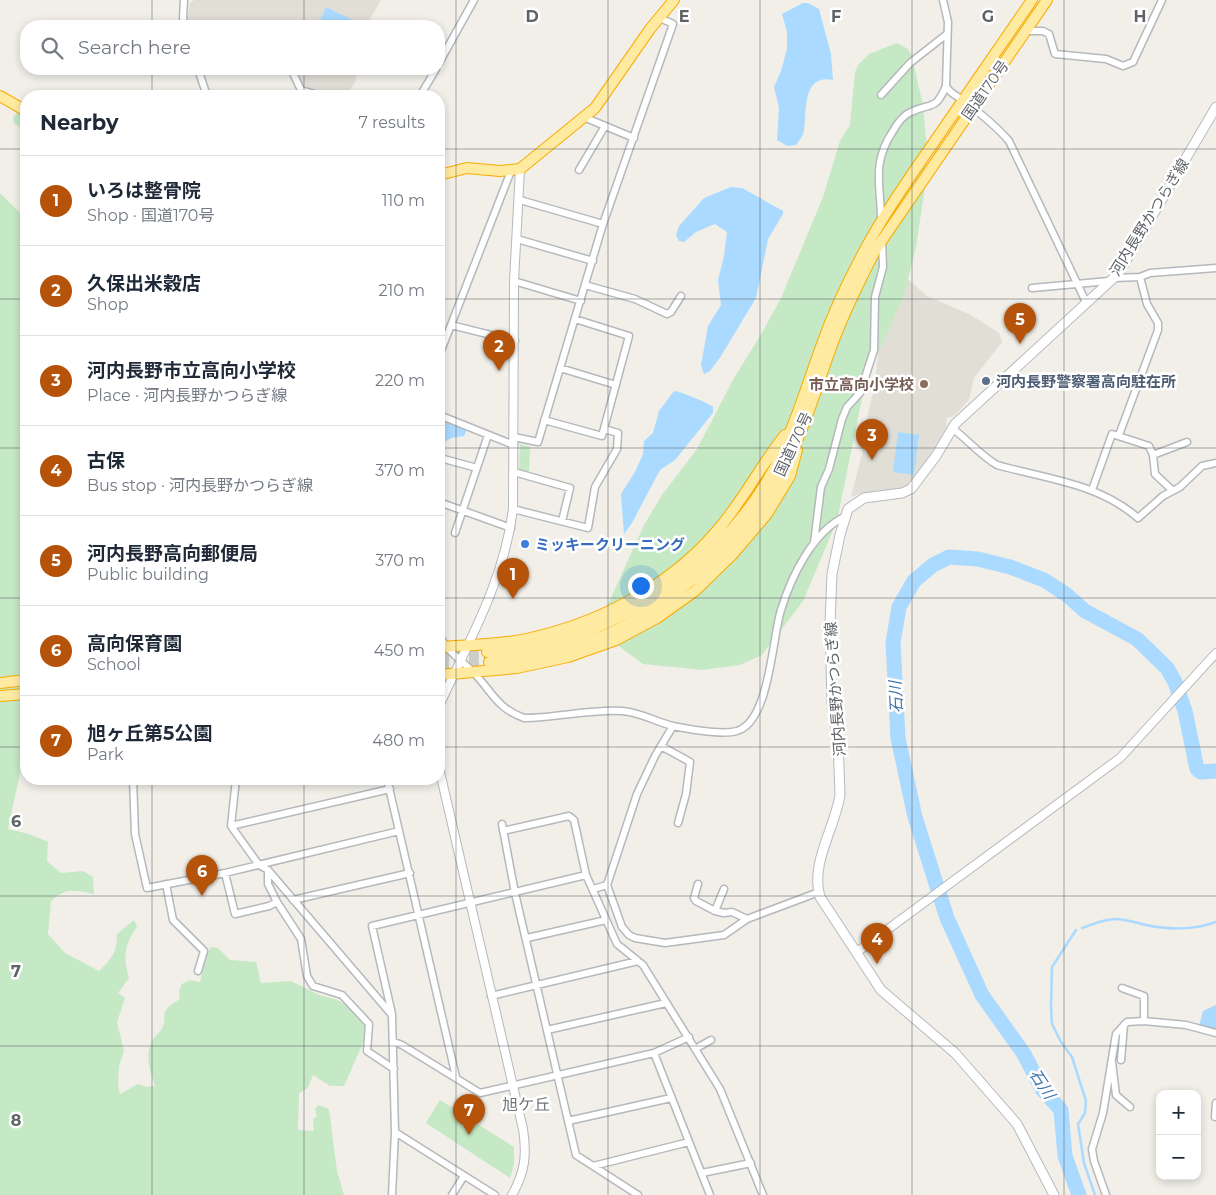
<!DOCTYPE html>
<html lang="en">
<head>
<meta charset="utf-8">
<style>
	body { margin:0; font-family:Montserrat,"Noto Sans JP",sans-serif; background:#f6f6f7; color:#1f2937 }
	.controls { position:absolute; right:15px; bottom:15px; display:grid; overflow:hidden; border-radius:10px; box-shadow:0 2px 8px #0003 }
	.controls button { width:45px; height:45px; display:grid; place-items:center; padding:0; border:0; border-bottom:1px solid #e0e1e3; background:#fff; color:#1f2937; font:25px sans-serif }
	.you { position:absolute; left:640px; top:585px; width:18px; height:18px; margin:-12px; border:4px solid #fff; border-radius:50%; background:#1a73e8; box-shadow:0 0 0 8px #1a73e833 }
	.badge { display:grid; place-items:center; width:32px; height:32px; border-radius:50%; background:#b45309; color:#fff; font-size:16px; font-weight:700 }
	.pin { position:absolute; translate:-50% -41px; filter:drop-shadow(0 1px 2px #0008) }
	.pin::after { content:''; position:absolute; top:26px; width:18px; height:15px; background:inherit; clip-path:polygon(0 0,100% 0,50% 100%) }
	.list { margin:0; padding:0; list-style:none }
	h2 { display:flex; justify-content:space-between; align-items:center; height:65px; margin:0; padding:0 20px; font-size:21px }
	h2 small { font-size:16px; font-weight:400; color:#747a83 }
	.list li { display:grid; grid-template-columns:32px 1fr auto; gap:15px; align-items:center; box-sizing:border-box; height:90px; padding:0 20px; border-top:1px solid #e0e1e3 }
	.list b { display:block; font-size:19px; white-space:nowrap }
	.list p { margin:0; font-size:16px; white-space:nowrap; color:#747a83 }
	.list em { font-size:16px; font-style:normal; color:#747a83 }
	.icon { flex:none; width:28px; height:28px; fill:none; stroke:currentColor; stroke-width:2; stroke-linecap:round; stroke-linejoin:round }
	.map { position:relative; flex:none; width:1216px; height:1195px; overflow:hidden }
	.search { position:absolute; background:#fff; box-shadow:0 2px 8px #0003; left:20px; top:20px; width:425px; height:55px; display:flex; align-items:center; gap:12px; box-sizing:border-box; padding:0 18px; border-radius:20px; color:#747a83; font-size:19px }
	.panel { position:absolute; background:#fff; box-shadow:0 2px 8px #0003; left:20px; top:90px; width:425px; height:695px; border-radius:20px }
	.map>svg:first-child { display:block }
	.education { fill:#e1ded6 }
	.green { fill:#c5e8c5 }
	.water { fill:#aadaff }
	.lines { fill:none; stroke-linecap:round; stroke-linejoin:round }
	.stream { stroke:#aadaff; stroke-width:2.5 }
	.river { stroke:#aadaff; stroke-width:15 }
	.trunk-tunnel { stroke:#ccccc8; stroke-width:10; stroke-dasharray:10 5; stroke-linecap:butt }
	.minor-casing { stroke:#b5b8bc; stroke-width:9 }
	.tertiary-casing { stroke:#b5b8bc; stroke-width:10 }
	.secondary-casing { stroke:#b6babf; stroke-width:11 }
	.trunk-casing { stroke:#f9ab00; stroke-width:12 }
	.minor { stroke:#fff; stroke-width:6 }
	.tertiary { stroke:#fff; stroke-width:8 }
	.secondary { stroke:#fff; stroke-width:9 }
	.trunk { stroke:#feeaa1; stroke-width:10 }
	.grid { fill:none; stroke:#5f6368; stroke-width:1; stroke-opacity:0.55 }
	.service-dot { fill:#5c6f8a; stroke:#fff; stroke-width:2 }
	.education-dot { fill:#8d6e63; stroke:#fff; stroke-width:2 }
	.shop-dot { fill:#3f7fe0; stroke:#fff; stroke-width:2 }
	.labels { text-anchor:middle; dominant-baseline:central; stroke-width:5; stroke-linejoin:round; paint-order:stroke }
	.street-label { font-size:15px; fill:#5f6368; stroke:#fff }
	.service-label { font-size:15px; font-weight:bold; fill:#4e5e75; stroke:#fff; text-anchor:start }
	.education-label { font-size:15px; font-weight:bold; fill:#785e54; stroke:#fff; text-anchor:end }
	.shop-label { font-size:15px; font-weight:bold; fill:#366cbe; stroke:#fff; text-anchor:start }
	.water-label { font-size:16px; font-style:italic; fill:#4174aa; stroke:#fff }
	.neighbourhood-label { font-size:16px; fill:#70757a; stroke:#fff }
	.grid-label { font-size:16px; text-anchor:middle; font-weight:bold; fill:#5f6368; stroke:#fff; stroke-width:5; stroke-linejoin:round; paint-order:stroke }
</style>
</head>
<body>
<div class="map">
<svg width="1216" height="1195" viewBox="0 0 1216 1195">
	<rect width="100%" height="100%" fill="#f1efe8"/>
	<path class="education" d="M194,0H381L366,26H189L187,19L190,3Z
		M295,69H358L355,82L349,92L339,96H329L304,87Z
		M902,274L927,296L971,315L999,333L1002,342L974,378L969,400L954,416L947,418L946,428L920,472L907,485L891,492L862,493L851,497L866,438L864,430L874,389L881,331Z"/>
	<path class="green" d="M897,43L908,49L912,57L923,105L927,150L924,193L916,247L904,295L874,362L862,398L837,521L803,601L762,655L740,665L702,670L643,664L608,638L600,622L644,525L662,495L697,449L734,378L762,333L782,296L823,197L840,141L850,125L855,72L859,64L869,54Z
		M18,112L26,117V132L14,123L13,117Z
		M0,193L26,219V745L8,829L29,834L48,842L47,861L61,873L83,871L93,877L94,894C75,890 66,887 51,901L48,934L65,953L99,971C112,958 117,953 117,934L134,920L137,927C124,944 123,958 129,978L118,993L125,998L117,1022L124,1051L119,1066L118,1086L120,1094L138,1084L146,1087L155,1086C150,1070 144,1055 153,1039C155,1036 158,1034 161,1030C170,1015 155,1014 180,999L179,991L182,984L190,980L200,982L206,955L211,947L218,948L230,960L256,962L261,983L291,981L319,995L338,1000L352,1009L365,1024L363,1043L344,1086H330L313,1075L308,1088L299,1093L298,1130L314,1131L313,1119L317,1116L315,1109L318,1105L329,1109L337,1171L344,1195H0Z
		M520,444L530,447L529,474L519,472Z
		M440,1100L514,1147V1164L510,1178L426,1123Z"/>
	<path class="water" d="M803,3H808L819,9L831,54L833,80C802,74 807,110 804,131C803,136 799,141 796,145L787,146L777,140L779,108L774,87L781,71L787,49V32L782,14Z
		M326,7L353,20L350,26H326L319,23Z
		M731,187L742,188L783,211V214L768,239L756,298L721,356L710,371L704,374L701,365L708,326L721,305L718,280L724,256L727,232L715,224L696,232L684,242L679,241L676,235L679,226L704,198Z
		M674,391C679,391 711,404 713,407V413L675,460L660,470L632,523L624,534L621,494L635,472L643,454L644,441L653,433L659,411Z
		M439,418L467,429L464,436L451,438L439,446Z
		M898,432L919,435L914,475L893,472Z
		M1216,1005V1030L1199,1026L1203,1011Z"/>
	<g class="lines">
		<path class="stream" d="M1082,928C1093,924 1104,919 1116,919C1126,919 1136,923 1146,925C1168,930 1195,930 1216,922
			M1076,930L1052,967L1051,1007L1052,1024L1061,1042L1072,1057L1086,1101L1085,1113L1078,1124L1084,1163L1095,1195"/>
		<path class="river" d="M1079,1195L1065,1156L1061,1110L1042,1089L1024,1054L982,995L947,918L915,817L898,738L893,643L899,607L914,581L933,565L949,557L978,559L1010,567L1044,580L1067,595L1085,611L1137,639L1167,668L1175,682L1185,711L1197,769L1201,772L1216,771"/>
		<path class="trunk-tunnel" d="M439,657L487,652
			M439,665L489,662"/>
		<defs>
			<path id="minor" d="M184,0L183,18L185,26
				M943,0L948,22L946,86C950,94 956,95 964,101C980,113 996,126 1009,141L1086,302
				M1025,31H1043L1049,34L1055,54L1106,59L1123,66L1133,62L1162,0
				M439,63L474,0
				M198,69L207,96
				M283,69L292,71L301,90L321,96
				M881,95L910,63L947,34
				M420,96L436,69
				M586,118L634,138
				M579,170L605,126
				M520,200L603,224
				M881,220C881,185 871,164 893,131C897,124 903,115 911,112C931,102 935,112 946,86
				M517,239L593,261
				M1114,278L1140,277L1150,273L1216,268
				M514,281L581,301
				M585,285L635,299L667,314L671,312L681,296
				M1032,288L1109,281
				M451,325L515,341
				M442,348L511,171
				M560,368L616,385
				M439,415L514,445
				M544,420L602,436L629,336L575,319
				M952,428C968,440 980,455 997,465C1046,479 1098,483 1138,518L1163,496L1180,487L1202,466L1216,463
				M1119,435L1158,330V323L1147,304L1140,277
				M514,437L538,442L603,224L673,24L660,18
				M1153,455L1155,474L1173,491
				M439,460L440,458L477,468
				M514,472L570,488L562,521
				M1092,490L1112,434L1149,446L1153,455L1187,442
				M439,502L511,528
				M513,509L588,528L595,487L617,449L618,433L604,429
				M455,533L488,435
				M814,543L821,487L829,469L842,419L847,407L860,393L874,350L875,297L883,267L882,242
				M439,635C447,651 460,659 473,672C492,691 496,708 524,718C556,718 590,709 622,711C640,712 656,722 673,726C688,729 722,735 737,731C770,721 772,638 781,610C791,577 813,531 846,516
				M661,746L690,762L686,794L678,823
				M133,779L135,834L147,888L225,873L399,831
				M236,779L231,826L259,865L268,870L392,1015L395,1132L392,1195
				M387,779L456,1077
				M236,781L244,779
				M502,824L515,893L576,1155L638,1195
				M231,826L390,789
				M503,831L569,816L574,820L586,875L617,944L643,965L720,1089L763,1195
				M225,873L235,914L269,906L277,902L268,884V870
				M166,884L173,920L204,951L198,971
				M698,884L694,898L696,901L715,911L724,913L732,912L747,919
				M607,885L622,927L629,935L635,938L665,943L724,935L747,919L819,892
				M593,889L607,885L637,794L655,756L673,726
				M293,900L410,873
				M277,902L301,939L307,976L313,986L342,995L369,1024L367,1051L394,1069
				M715,911L724,889
				M527,938L606,920
				M1122,988L1144,996V1021
				M491,996L638,961
				M392,1014L372,926L586,875
				M547,1030L666,1003
				M394,1042L402,1045L480,1093L654,1053L689,1037
				M695,1049L711,1040
				M654,1053L710,1195
				M1121,1060L1124,1025
				M1112,1062L1116,1095L1130,1107
				M1215,1117L1216,1103
				M568,1121L671,1098
				M395,1132L495,1195
				M593,1166L689,1142
				M702,1173L751,1163
				M452,1195L464,1176
				M1106,1195L1094,1161L1092,1149L1103,1113L1116,1034L1127,1022L1144,1021L1186,1025L1216,1033"/>
			<path id="tertiary" d="M439,706C469,641 504,581 513,509L514,281L520,169
				M439,768L523,1129C527,1155 525,1172 512,1195
				M857,952L1120,758L1216,653"/>
			<path id="secondary" d="M1054,1195L1017,1124L955,1053L881,990L820,897C810,863 835,828 840,795L838,739L832,702L830,624L832,574L840,535L848,509L864,498L902,493L911,489L936,456L955,424L1118,274L1216,107"/>
			<path id="trunk" d="M0,96L26,111
				M439,175L467,168L500,171L520,169L595,108L650,29L674,0
				M439,647C467,645 498,645 526,639C597,624 667,588 715,533C742,503 760,466 785,435
				M487,652C513,650 537,647 562,640C649,614 734,546 776,465C795,426 807,385 822,344C834,310 850,277 867,246C885,212 908,180 930,148C964,99 998,49 1032,0
				M489,662C531,656 575,650 614,631C683,597 745,539 782,472C804,432 816,388 832,345C844,312 860,280 876,249L1047,0
				M439,675L517,668L568,657L616,640L657,618L695,591L732,555L767,514L790,476L797,450
				M0,683L26,680
				M0,696L26,694"/>
		</defs>
		<use href="#minor" class="minor-casing"/>
		<use href="#tertiary" class="tertiary-casing"/>
		<use href="#secondary" class="secondary-casing"/>
		<use href="#trunk" class="trunk-casing"/>
		<use href="#minor" class="minor"/>
		<use href="#tertiary" class="tertiary"/>
		<use href="#secondary" class="secondary"/>
		<use href="#trunk" class="trunk"/>
	</g>
	<path class="grid" d="M152,0V26M304,0V26M456,0V1195M608,0V1195M760,0V1195M912,0V1195M1064,0V1195M152,69V96M304,69V96M0,149H26M439,149H1216M0,299H26M439,299H1216M0,448H26M439,448H1216M0,598H26M439,598H1216M0,747H26M439,747H1216M152,779V1195M304,779V1195M0,896H1216M0,1046H1216"/>
	<circle class="service-dot" cx="986" cy="381" r="5"/>
	<circle class="education-dot" cx="924" cy="384" r="5"/>
	<circle class="shop-dot" cx="525" cy="544" r="5"/>
	<g class="labels">
		<g class="street-label">
			<text transform="translate(985 90) rotate(-55)">国道170号</text>
			<text transform="translate(1149 217) rotate(-58)">河内長野かつらぎ線</text>
			<text transform="translate(793 444) rotate(-65)">国道170号</text>
			<text transform="translate(835 689) rotate(-94)">河内長野かつらぎ線</text>
		</g>
		<g class="service-label">
			<text x="996" y="381">河内長野警察署高向駐在所</text>
		</g>
		<g class="education-label">
			<text x="914" y="384">市立高向小学校</text>
		</g>
		<g class="shop-label">
			<text x="535" y="544">ミッキークリーニング</text>
		</g>
		<g class="water-label">
			<text transform="translate(896 697) rotate(-93)">石川</text>
			<text transform="translate(1042 1084) rotate(57)">石川</text>
		</g>
		<g class="neighbourhood-label">
			<text x="526" y="1104">旭ケ丘</text>
		</g>
	</g>
	<g class="grid-label">
		<text x="532" y="22">D</text>
		<text x="684" y="22">E</text>
		<text x="836" y="22">F</text>
		<text x="988" y="22">G</text>
		<text x="1140" y="22">H</text>
		<text x="16" y="827">6</text>
		<text x="16" y="977">7</text>
		<text x="16" y="1126">8</text>
	</g>
</svg>
<div class="controls">
<button>+</button>
<button>−</button>
</div>
<div class="you"></div>
<div class="pin badge" style="left:513px;top:599px">1</div>
<div class="pin badge" style="left:499px;top:371px">2</div>
<div class="pin badge" style="left:872px;top:460px">3</div>
<div class="pin badge" style="left:877px;top:964px">4</div>
<div class="pin badge" style="left:1020px;top:344px">5</div>
<div class="pin badge" style="left:202px;top:896px">6</div>
<div class="pin badge" style="left:469px;top:1135px">7</div>
<div class="search"><svg class="icon" aria-label="search" viewBox="0 0 24 24"><circle cx="10" cy="10" r="6"/><path d="M15 15l6 6"/></svg>Search here</div>
<section class="panel">
<h2>Nearby<small>7 results</small></h2>
<ul class="list">
<li><span class="badge">1</span><div><b>いろは整骨院</b><p>Shop · 国道170号</p></div><em>110 m</em></li>
<li><span class="badge">2</span><div><b>久保出米穀店</b><p>Shop</p></div><em>210 m</em></li>
<li><span class="badge">3</span><div><b>河内長野市立高向小学校</b><p>Place · 河内長野かつらぎ線</p></div><em>220 m</em></li>
<li><span class="badge">4</span><div><b>古保</b><p>Bus stop · 河内長野かつらぎ線</p></div><em>370 m</em></li>
<li><span class="badge">5</span><div><b>河内長野高向郵便局</b><p>Public building</p></div><em>370 m</em></li>
<li><span class="badge">6</span><div><b>高向保育園</b><p>School</p></div><em>450 m</em></li>
<li><span class="badge">7</span><div><b>旭ヶ丘第5公園</b><p>Park</p></div><em>480 m</em></li>
</ul>
</section>
</div>
</body>
</html>
